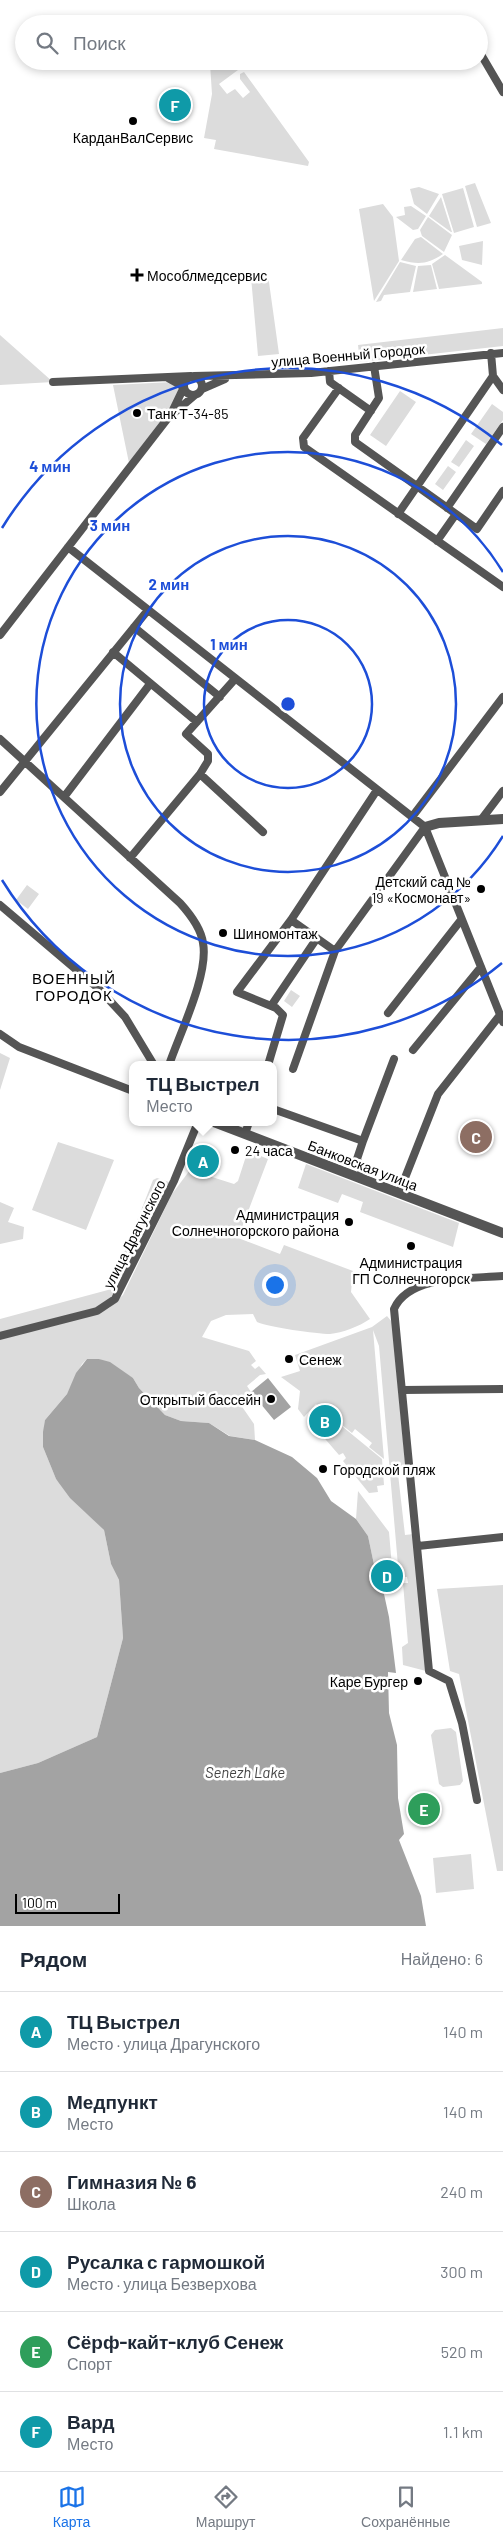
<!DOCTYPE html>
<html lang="ru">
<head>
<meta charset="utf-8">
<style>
	body { margin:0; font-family:Barlow,sans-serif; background:#f2f2f3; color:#1f2937 }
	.scale { position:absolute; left:15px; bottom:12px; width:105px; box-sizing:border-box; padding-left:5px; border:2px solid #000; border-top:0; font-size:14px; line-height:18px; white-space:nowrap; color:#000; -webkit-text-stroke:4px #fff; paint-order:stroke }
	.you { position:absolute; left:274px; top:1284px; width:18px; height:18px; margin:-12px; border:4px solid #fff; border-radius:50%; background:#1a73e8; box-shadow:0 0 0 8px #1a73e833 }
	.badge { display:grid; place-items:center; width:32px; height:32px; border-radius:50%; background:#1a73e8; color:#fff; font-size:16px; font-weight:700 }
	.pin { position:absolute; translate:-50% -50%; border:2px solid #fff; box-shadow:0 1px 5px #0006 }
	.popup { position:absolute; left:129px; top:1061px; width:148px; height:65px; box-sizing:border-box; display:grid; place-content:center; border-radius:10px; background:#fff; filter:drop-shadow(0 1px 4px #0005); font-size:16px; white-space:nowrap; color:#747a83 }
	.popup b { font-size:19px; color:#1f2937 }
	.popup::after { content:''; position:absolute; left:50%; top:100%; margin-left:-10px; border:10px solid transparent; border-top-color:#fff }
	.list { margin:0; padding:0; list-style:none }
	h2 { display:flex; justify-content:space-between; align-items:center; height:65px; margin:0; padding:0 20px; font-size:21px }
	h2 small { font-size:16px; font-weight:400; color:#747a83 }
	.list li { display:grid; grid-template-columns:32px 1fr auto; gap:15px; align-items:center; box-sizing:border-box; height:80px; padding:0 20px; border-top:1px solid #e0e1e3 }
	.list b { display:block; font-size:19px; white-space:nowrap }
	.list p { margin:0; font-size:16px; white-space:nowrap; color:#747a83 }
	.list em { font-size:16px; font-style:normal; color:#747a83 }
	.icon { flex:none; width:28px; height:28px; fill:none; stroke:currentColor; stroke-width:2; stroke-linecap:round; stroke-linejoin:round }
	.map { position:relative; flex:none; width:503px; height:1926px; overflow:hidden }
	.search { position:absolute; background:#fff; box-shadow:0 2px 8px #0003; left:15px; right:15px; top:15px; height:55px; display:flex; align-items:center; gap:12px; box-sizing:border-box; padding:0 18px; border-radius:28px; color:#747a83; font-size:19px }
	.sheet { height:545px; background:#fff }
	nav { display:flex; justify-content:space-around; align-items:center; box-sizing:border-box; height:70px; border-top:1px solid #e0e1e3; background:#fff; font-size:14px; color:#747a83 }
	nav a { display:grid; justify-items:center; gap:2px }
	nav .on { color:#1a73e8 }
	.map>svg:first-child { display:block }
	.green { fill:#dcdcdc }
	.water { fill:#a3a3a3 }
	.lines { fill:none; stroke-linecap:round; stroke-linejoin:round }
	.minor { stroke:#555; stroke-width:8 }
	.tertiary { stroke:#555; stroke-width:10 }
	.ring { fill:none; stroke:#1d4ed8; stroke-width:2.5 }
	.poi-dot { fill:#000; stroke:#fff; stroke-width:2 }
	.labels { text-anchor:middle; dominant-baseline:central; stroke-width:5; stroke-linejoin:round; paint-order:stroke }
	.poi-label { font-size:14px; fill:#000; stroke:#fff; text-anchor:start }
	.street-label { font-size:14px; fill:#000; stroke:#fff }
	.neighbourhood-label { font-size:15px; letter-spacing:1px; fill:#000; stroke:#fff }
	.water-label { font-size:15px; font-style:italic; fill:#444; stroke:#fff }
	.centre { fill:#1d4ed8; stroke:#fff; stroke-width:2.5 }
	.ring-label { font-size:15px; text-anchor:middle; font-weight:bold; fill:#1d4ed8; stroke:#fff; stroke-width:5; stroke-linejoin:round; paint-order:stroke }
</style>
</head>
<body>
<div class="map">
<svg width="503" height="1926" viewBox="0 0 503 1926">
	<rect width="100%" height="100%" fill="#fff"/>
	<path class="green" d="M230,61L237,63L238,70L219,84L227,94L235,89L243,98L250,92L240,79V74L244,72L309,162L308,166L214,149L216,140L204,138L212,94L210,64H213L214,68L230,66Z
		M475,183L491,223L477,227L465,186Z
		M419,187L439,194L427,214L414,204L410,189Z
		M463,188L474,227L454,233L442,194Z
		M441,197L452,232H451L429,216Z
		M383,204L393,217L399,261L374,301L359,209Z
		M411,206L426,216L418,229L413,230L396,217L405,215L404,207Z
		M428,217L452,235L444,252L422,236L420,230Z
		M421,237L443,254C428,264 419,265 401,260L415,239Z
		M483,241L482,265L462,260L459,246Z
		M445,255L482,282V284L439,289L432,264Z
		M400,262L416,266L410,292L384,295L381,301L376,302Z
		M431,265L437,289L413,292L418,266Z
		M268,275L279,354L258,356L251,277Z
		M503,328V346L360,362L358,345Z
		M0,335L53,382L0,385Z
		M172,382L179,390C176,413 144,445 129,463L113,385Z
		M400,391L416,402L386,446L370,435Z
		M492,404L503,412V420L486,444L471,434Z
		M466,440L474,446L459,467L451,462Z
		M448,466L456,472L443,490L435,484Z
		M27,885L39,894L28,909L16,900Z
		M291,990L300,996L292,1007L284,1001Z
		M0,1053L10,1058L0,1090Z
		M58,1142L114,1160L86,1230L32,1210Z
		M251,1152L268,1159L238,1238L280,1254L284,1245L353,1271L351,1292L370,1319C360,1326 342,1333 330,1334C317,1334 268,1327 257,1322L253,1314L226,1315L211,1321L202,1337L249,1351L256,1361L251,1365L255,1369L259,1366L266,1374L260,1375L247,1386L251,1392L236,1398L254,1424L255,1440L230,1436L209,1423L181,1421L165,1415L139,1388L133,1378L99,1359H87L82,1364L67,1394L45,1420L43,1447L56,1479L104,1530L111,1564L119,1580L123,1638L97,1737L38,1763L0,1773V1338L99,1313L109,1308L123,1295L172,1194L190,1170L234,1184L238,1181L247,1153Z
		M306,1164L459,1223L453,1247L360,1212L363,1202L342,1194L338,1203L298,1188Z
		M157,1178L169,1182L124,1277L116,1280L111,1275L126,1249L153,1180Z
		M0,1202L14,1208L8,1222L24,1227L23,1239L0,1244Z
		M119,1287L115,1296L99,1307L0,1333V1319Z
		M387,1316L392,1322L406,1473L398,1474L405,1535L414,1534L426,1671L403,1665L402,1647L408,1643L403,1583H408L407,1577H399L379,1346L373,1330L384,1459L369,1447L372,1443L355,1429L352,1433L316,1404L304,1417L298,1409L300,1391L281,1377L300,1371L295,1355L372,1327Z
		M332,1418L382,1459L384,1485L377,1486L378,1492L369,1493L343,1461L346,1458L343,1453L339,1455L320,1433Z
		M358,1491L389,1532L392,1567L383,1572L384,1594L377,1579L368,1536L356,1519Z
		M503,1585V1871H497L459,1674L450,1671L437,1589Z
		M451,1728L456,1732L463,1781L460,1785L443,1787L439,1784L431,1735L435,1730Z
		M471,1854L474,1889L436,1893L433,1858Z"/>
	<path class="water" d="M87,1359H99L110,1362L133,1378L139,1388L165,1415L181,1421L209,1423L229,1436L255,1440L292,1457L317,1478L331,1501L356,1519L368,1536L377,1579L384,1594L389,1617L396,1673L388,1672L389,1713L397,1745L398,1798L404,1834L399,1840L421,1896L426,1926H0V1773L38,1763L97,1737L123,1638L119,1580L111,1564L104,1530L70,1498L56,1479L43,1447V1432L45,1420L67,1394L76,1373Z
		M268,1378L291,1407L274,1420L251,1392Z"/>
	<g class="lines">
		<path class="minor" d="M420,24L453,20L461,24
			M479,51L503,92
			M491,353L493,376L503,390
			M374,366L379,398L355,435V442L477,529L503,491
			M329,371L330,382L371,411
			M194,376L311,373L503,353
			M184 386a9 9 0 1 1 18 0a9 9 0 1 1-18 0Z
			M168,378L184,387L172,412
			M53,382L191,376
			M339,388L303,438L304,447L503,587
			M202,389L225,379
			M447,508L503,427
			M398,514L493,376
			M437,541L456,514
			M68,547L425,827
			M134,627L220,697
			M0,635L168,418L195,395
			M113,652L197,722
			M0,739L180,903C190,914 201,928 203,943C209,974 180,1033 169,1065
			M200,774L263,832
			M0,792L148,610
			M64,797L150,684
			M412,817L503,697
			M481,820L503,791
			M425,827L503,1022
			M130,858L200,774L208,761V754L186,734L235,679
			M0,905L99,989L125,1017L154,1065
			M291,920L335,951
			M271,1006L317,938
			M388,1013L461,920
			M0,1034L19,1047L133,1091
			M413,1050L481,967
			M268,1065L283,1015L276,1008L237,992L291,920L377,790
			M293,1069L335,951L425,827
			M273,1109L363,1141L357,1159L361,1168V1179
			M245,1134L249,1122
			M363,1141L394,1059
			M399,1193L438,1094L500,1015
			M0,1336L97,1311L115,1299L174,1181L198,1122
			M403,1390L503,1389
			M418,1546L503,1537
			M477,1800L462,1723L449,1681L429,1671L394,1309C409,1274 471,1279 503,1276"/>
		<path class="tertiary" d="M425,827L439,823L503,819
			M214,1122L503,1233"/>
	</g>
	<g class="ring">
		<circle cx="288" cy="704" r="84"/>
		<circle cx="288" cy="704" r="168"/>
		<path d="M503 836A252 252 0 1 1 503 572"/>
		<path d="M502 963A336 336 0 0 1 2 880M2 528A336 336 0 0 1 502 445"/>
	</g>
	<g class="poi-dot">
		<circle cx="133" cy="121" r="5"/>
		<path d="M134.5 267.5h5v5h5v5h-5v5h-5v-5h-5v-5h5z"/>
		<circle cx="137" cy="413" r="5"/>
		<circle cx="481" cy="889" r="5"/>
		<circle cx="223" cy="933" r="5"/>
		<circle cx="235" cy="1150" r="5"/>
		<circle cx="349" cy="1222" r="5"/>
		<circle cx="411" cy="1246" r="5"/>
		<circle cx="289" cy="1359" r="5"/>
		<circle cx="271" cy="1399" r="5"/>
		<circle cx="323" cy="1469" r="5"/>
		<circle cx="418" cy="1681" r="5"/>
	</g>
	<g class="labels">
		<g class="poi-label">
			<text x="133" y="137" text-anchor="middle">КарданВалСервис</text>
			<text x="147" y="275">Мособлмедсервис</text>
			<text x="147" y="413">Танк Т-34-85</text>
			<text x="471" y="881" text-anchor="end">Детский сад №<tspan x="471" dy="16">19 «Космонавт»</tspan></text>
			<text x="233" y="933">Шиномонтаж</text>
			<text x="245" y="1150">24 часа</text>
			<text x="339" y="1214" text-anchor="end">Администрация<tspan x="339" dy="16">Солнечногорского района</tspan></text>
			<text x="411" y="1262" text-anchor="middle">Администрация<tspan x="411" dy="16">ГП Солнечногорск</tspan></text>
			<text x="299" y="1359">Сенеж</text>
			<text x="261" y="1399" text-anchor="end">Открытый бассейн</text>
			<text x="333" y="1469">Городской пляж</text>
			<text x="408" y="1681" text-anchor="end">Каре Бургер</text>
		</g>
		<g class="street-label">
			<text transform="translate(348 355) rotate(-5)">улица Военный Городок</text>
			<text transform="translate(363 1165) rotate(21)">Банковская улица</text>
			<text transform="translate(134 1234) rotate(-63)">улица Драгунского</text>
		</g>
		<g class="neighbourhood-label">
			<text x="74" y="978">ВОЕННЫЙ<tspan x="74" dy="17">ГОРОДОК</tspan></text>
		</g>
		<g class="water-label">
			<text x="245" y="1772">Senezh Lake</text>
		</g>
	</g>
	<circle cx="288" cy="704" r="8" class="centre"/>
	<g class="ring-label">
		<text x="50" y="472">4 мин</text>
		<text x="110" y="531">3 мин</text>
		<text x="169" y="590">2 мин</text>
		<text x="229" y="650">1 мин</text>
	</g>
</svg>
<div class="scale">100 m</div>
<div class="you"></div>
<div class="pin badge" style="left:203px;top:1161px;background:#0f9aa8">A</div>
<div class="popup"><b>ТЦ Выстрел</b>Место</div>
<div class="pin badge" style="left:325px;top:1421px;background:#0f9aa8">B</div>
<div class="pin badge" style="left:476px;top:1137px;background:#8d6e63">C</div>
<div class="pin badge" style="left:387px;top:1576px;background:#0f9aa8">D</div>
<div class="pin badge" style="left:424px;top:1809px;background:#2e9e5b">E</div>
<div class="pin badge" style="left:175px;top:105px;background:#0f9aa8">F</div>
<div class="search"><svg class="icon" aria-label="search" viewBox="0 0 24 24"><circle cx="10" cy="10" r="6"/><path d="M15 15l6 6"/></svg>Поиск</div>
</div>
<section class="sheet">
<h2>Рядом<small>Найдено: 6</small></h2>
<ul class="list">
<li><span class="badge" style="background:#0f9aa8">A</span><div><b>ТЦ Выстрел</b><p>Место · улица Драгунского</p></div><em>140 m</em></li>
<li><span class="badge" style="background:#0f9aa8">B</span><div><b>Медпункт</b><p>Место</p></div><em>140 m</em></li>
<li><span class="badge" style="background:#8d6e63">C</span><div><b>Гимназия № 6</b><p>Школа</p></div><em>240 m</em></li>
<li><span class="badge" style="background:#0f9aa8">D</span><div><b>Русалка с гармошкой</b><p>Место · улица Безверхова</p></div><em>300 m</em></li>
<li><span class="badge" style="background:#2e9e5b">E</span><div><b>Сёрф-кайт-клуб Сенеж</b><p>Спорт</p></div><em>520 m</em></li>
<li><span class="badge" style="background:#0f9aa8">F</span><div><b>Вард</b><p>Место</p></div><em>1.1 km</em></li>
</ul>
</section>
<nav>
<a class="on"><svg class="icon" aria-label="map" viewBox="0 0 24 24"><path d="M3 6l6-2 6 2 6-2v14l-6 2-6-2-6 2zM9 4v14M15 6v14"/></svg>Карта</a>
<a><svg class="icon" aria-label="directions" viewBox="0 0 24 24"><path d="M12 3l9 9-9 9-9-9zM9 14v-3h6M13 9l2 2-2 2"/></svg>Маршрут</a>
<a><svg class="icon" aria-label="saved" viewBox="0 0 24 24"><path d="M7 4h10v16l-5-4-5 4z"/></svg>Сохранённые</a>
</nav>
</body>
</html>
